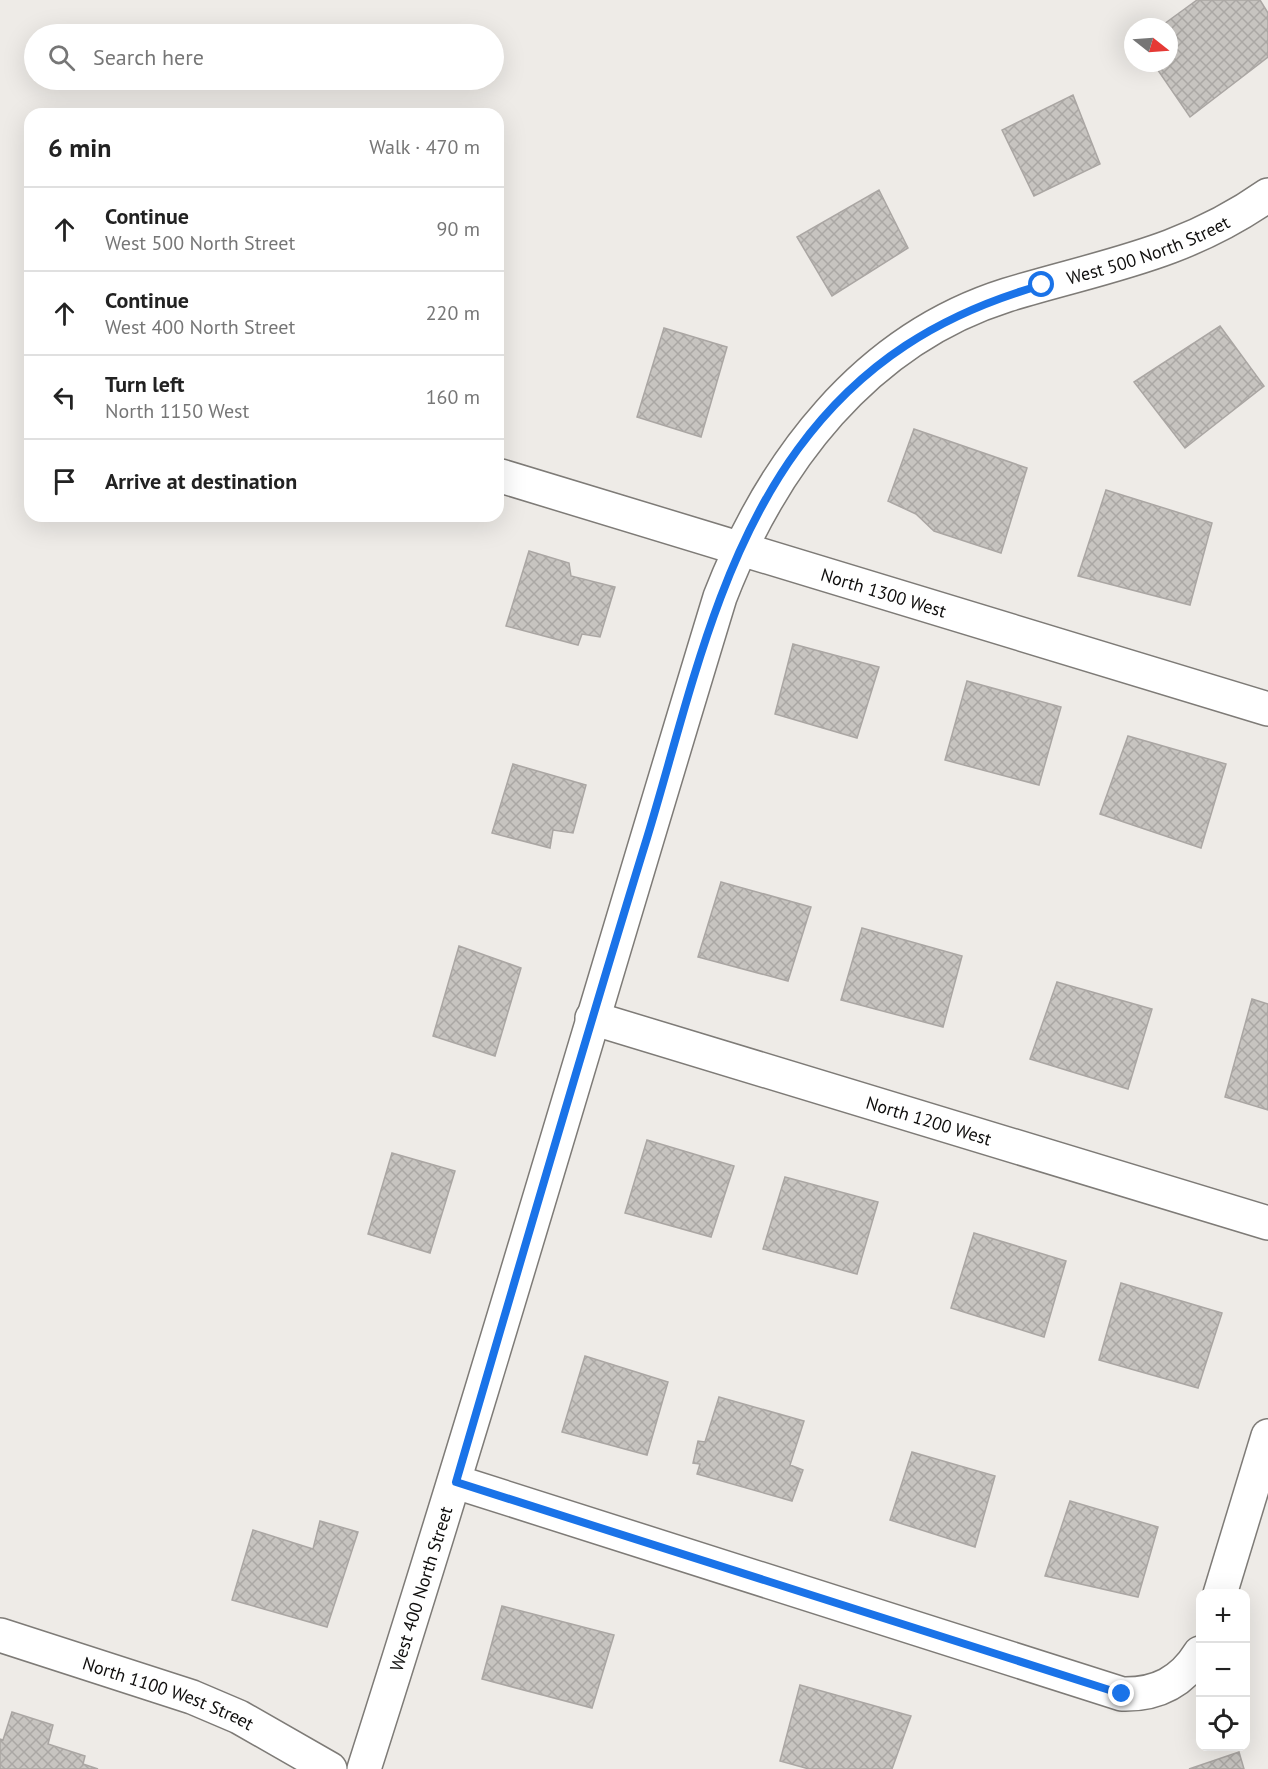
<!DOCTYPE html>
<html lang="en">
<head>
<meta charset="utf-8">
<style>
	body { margin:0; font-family:"PT Sans",sans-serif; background:#f6f6f6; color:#222 }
	.controls { position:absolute; right:18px; bottom:18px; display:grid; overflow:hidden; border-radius:12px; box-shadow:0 6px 24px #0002 }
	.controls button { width:54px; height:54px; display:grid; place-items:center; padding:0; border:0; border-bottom:2px solid #e0e0e0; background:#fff; color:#222; font:30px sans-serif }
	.compass { position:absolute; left:1124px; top:18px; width:54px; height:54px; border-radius:50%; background:#fff; box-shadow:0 6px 24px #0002; rotate:107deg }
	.stop { position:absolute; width:18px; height:18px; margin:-14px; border:4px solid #1a73e8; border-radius:50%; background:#fff }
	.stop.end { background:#1a73e8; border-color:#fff; box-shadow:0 2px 6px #0008 }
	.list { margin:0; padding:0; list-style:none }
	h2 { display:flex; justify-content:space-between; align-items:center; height:78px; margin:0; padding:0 24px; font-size:26px }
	h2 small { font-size:20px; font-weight:400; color:#767676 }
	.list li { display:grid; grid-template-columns:39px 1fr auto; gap:18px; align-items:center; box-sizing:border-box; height:84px; padding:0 24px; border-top:2px solid #e0e0e0 }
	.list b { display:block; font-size:22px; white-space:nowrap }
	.list p { margin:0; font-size:20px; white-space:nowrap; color:#767676 }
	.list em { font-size:20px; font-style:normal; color:#767676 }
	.icon { flex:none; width:33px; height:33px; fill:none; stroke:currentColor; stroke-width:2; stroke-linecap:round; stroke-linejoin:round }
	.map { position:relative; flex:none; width:1268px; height:1769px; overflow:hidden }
	.search { position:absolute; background:#fff; box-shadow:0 6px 24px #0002; left:24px; top:24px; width:480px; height:66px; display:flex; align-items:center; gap:15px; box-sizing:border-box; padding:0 21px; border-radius:33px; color:#767676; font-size:22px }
	.panel { position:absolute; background:#fff; box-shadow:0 6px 24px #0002; left:24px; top:108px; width:480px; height:414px; border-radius:18px }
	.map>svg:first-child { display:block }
	.building { fill:url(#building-cross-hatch); stroke:#aaa6a3; stroke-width:1.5 }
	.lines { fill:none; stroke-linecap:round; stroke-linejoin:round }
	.minor-casing { stroke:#7e7b77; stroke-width:36 }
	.minor { stroke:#fff; stroke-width:33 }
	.route { stroke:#1a73e8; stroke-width:8 }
	.labels { text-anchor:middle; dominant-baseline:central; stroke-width:4.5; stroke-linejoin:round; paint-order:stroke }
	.street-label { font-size:18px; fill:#0f0e0d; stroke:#fff }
</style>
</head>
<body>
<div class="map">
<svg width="1268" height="1769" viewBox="0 0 1268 1769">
	<defs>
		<pattern id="building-cross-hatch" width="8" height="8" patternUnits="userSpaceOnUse" patternTransform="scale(1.5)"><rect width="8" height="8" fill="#c7c4c0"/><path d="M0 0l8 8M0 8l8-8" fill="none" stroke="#aaa7a4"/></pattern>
	</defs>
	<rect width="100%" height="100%" fill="#eeebe7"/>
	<path class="building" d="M1197,0H1260L1268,13V57L1190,117L1153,63H1169V27H1160Z
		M1073,95L1100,164L1034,196L1002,130Z
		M879,190L908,248L832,296L797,237Z
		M1220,326L1264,386L1185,448L1134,382Z
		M664,328L727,347L701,437L637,417Z
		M914,429L1027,468L1001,553L934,531L916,514L888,501Z
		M1106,490L1212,523L1190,605L1078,576Z
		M529,551L569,563L571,576L615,587L600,637L582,634L578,645L506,626Z
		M793,644L879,667L857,738L775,714Z
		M967,681L1061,707L1039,785L945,760Z
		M1128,736L1226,764L1201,848L1100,814Z
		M513,764L586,785L573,833L553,830L550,848L492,833Z
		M721,882L811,907L788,981L698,957Z
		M862,928L962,956L943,1027L841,1000Z
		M459,946L521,968L495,1056L433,1036Z
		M1057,982L1152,1009L1128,1089L1030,1059Z
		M1252,999L1268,1004V1110L1225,1097Z
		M647,1140L734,1166L711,1237L625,1213Z
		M392,1153L455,1171L430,1253L368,1234Z
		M785,1177L878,1202L857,1274L763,1249Z
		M974,1233L1066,1261L1044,1337L951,1308Z
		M1121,1283L1222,1313L1198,1388L1099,1360Z
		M585,1356L668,1382L647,1455L562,1432Z
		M719,1397L804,1421L790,1465L803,1470L792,1501L697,1474L700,1464L693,1463L698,1441L705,1442Z
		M912,1452L995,1476L975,1547L890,1520Z
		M1070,1501L1158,1527L1138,1597L1045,1576Z
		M320,1521L358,1532L327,1627L232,1600L253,1530L313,1549Z
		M502,1606L614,1635L592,1708L482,1679Z
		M800,1685L911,1716L892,1769H809L780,1761Z
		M12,1712L53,1725L48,1744L85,1756L83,1764L98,1769H0V1739L3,1740Z
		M1239,1752L1244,1769H1189Z"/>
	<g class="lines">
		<defs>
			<g id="minor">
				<path id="s1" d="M501,476L1268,709"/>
				<path id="s2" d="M592,1018L1268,1223"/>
				<path d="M456,1482L1122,1694C1157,1695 1182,1682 1200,1653"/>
				<path d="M1220,1594L1268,1436"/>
				<path id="s3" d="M0,1635L192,1697L239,1717L330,1769"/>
				<path id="s4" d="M364,1769C488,1380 601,988 720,597C772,463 864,340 1007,295C1102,266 1183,255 1268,195"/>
			</g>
		</defs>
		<use href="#minor" class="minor-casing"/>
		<use href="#minor" class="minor"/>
	</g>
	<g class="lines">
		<path class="route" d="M1042,285C940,314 861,363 798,449C716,561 687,707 647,838C581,1052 519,1267 456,1482L1122,1694"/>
	</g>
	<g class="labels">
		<g class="street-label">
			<text stroke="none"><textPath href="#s4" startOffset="1804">West 500 North Street</textPath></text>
			<text stroke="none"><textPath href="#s1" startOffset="400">North 1300 West</textPath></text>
			<text stroke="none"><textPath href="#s2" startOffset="352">North 1200 West</textPath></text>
			<text stroke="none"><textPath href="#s4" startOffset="189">West 400 North Street</textPath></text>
			<text stroke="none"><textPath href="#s3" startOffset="178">North 1100 West Street</textPath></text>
		</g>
	</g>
</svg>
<div class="controls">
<button>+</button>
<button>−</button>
<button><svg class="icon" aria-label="locate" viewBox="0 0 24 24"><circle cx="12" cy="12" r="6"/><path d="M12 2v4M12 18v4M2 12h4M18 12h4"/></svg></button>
</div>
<svg class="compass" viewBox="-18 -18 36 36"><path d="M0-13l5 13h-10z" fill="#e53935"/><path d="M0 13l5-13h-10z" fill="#767676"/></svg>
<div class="stop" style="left:1042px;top:285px"></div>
<div class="stop end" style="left:1122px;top:1694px"></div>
<div class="search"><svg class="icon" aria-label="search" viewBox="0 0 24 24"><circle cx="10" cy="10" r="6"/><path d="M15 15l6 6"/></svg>Search here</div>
<section class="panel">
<h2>6 min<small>Walk · 470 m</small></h2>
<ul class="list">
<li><svg class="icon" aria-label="ahead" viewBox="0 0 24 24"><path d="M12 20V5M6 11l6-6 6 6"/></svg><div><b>Continue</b><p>West 500 North Street</p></div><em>90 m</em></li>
<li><svg class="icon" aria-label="ahead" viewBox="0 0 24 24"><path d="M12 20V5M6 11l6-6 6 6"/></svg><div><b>Continue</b><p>West 400 North Street</p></div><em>220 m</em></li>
<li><svg class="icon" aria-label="left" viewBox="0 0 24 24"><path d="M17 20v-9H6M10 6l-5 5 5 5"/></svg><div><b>Turn left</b><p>North 1150 West</p></div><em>160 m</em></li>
<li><svg class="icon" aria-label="arrive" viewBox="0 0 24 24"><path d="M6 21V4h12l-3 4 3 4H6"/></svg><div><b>Arrive at destination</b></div></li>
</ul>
</section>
</div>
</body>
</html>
